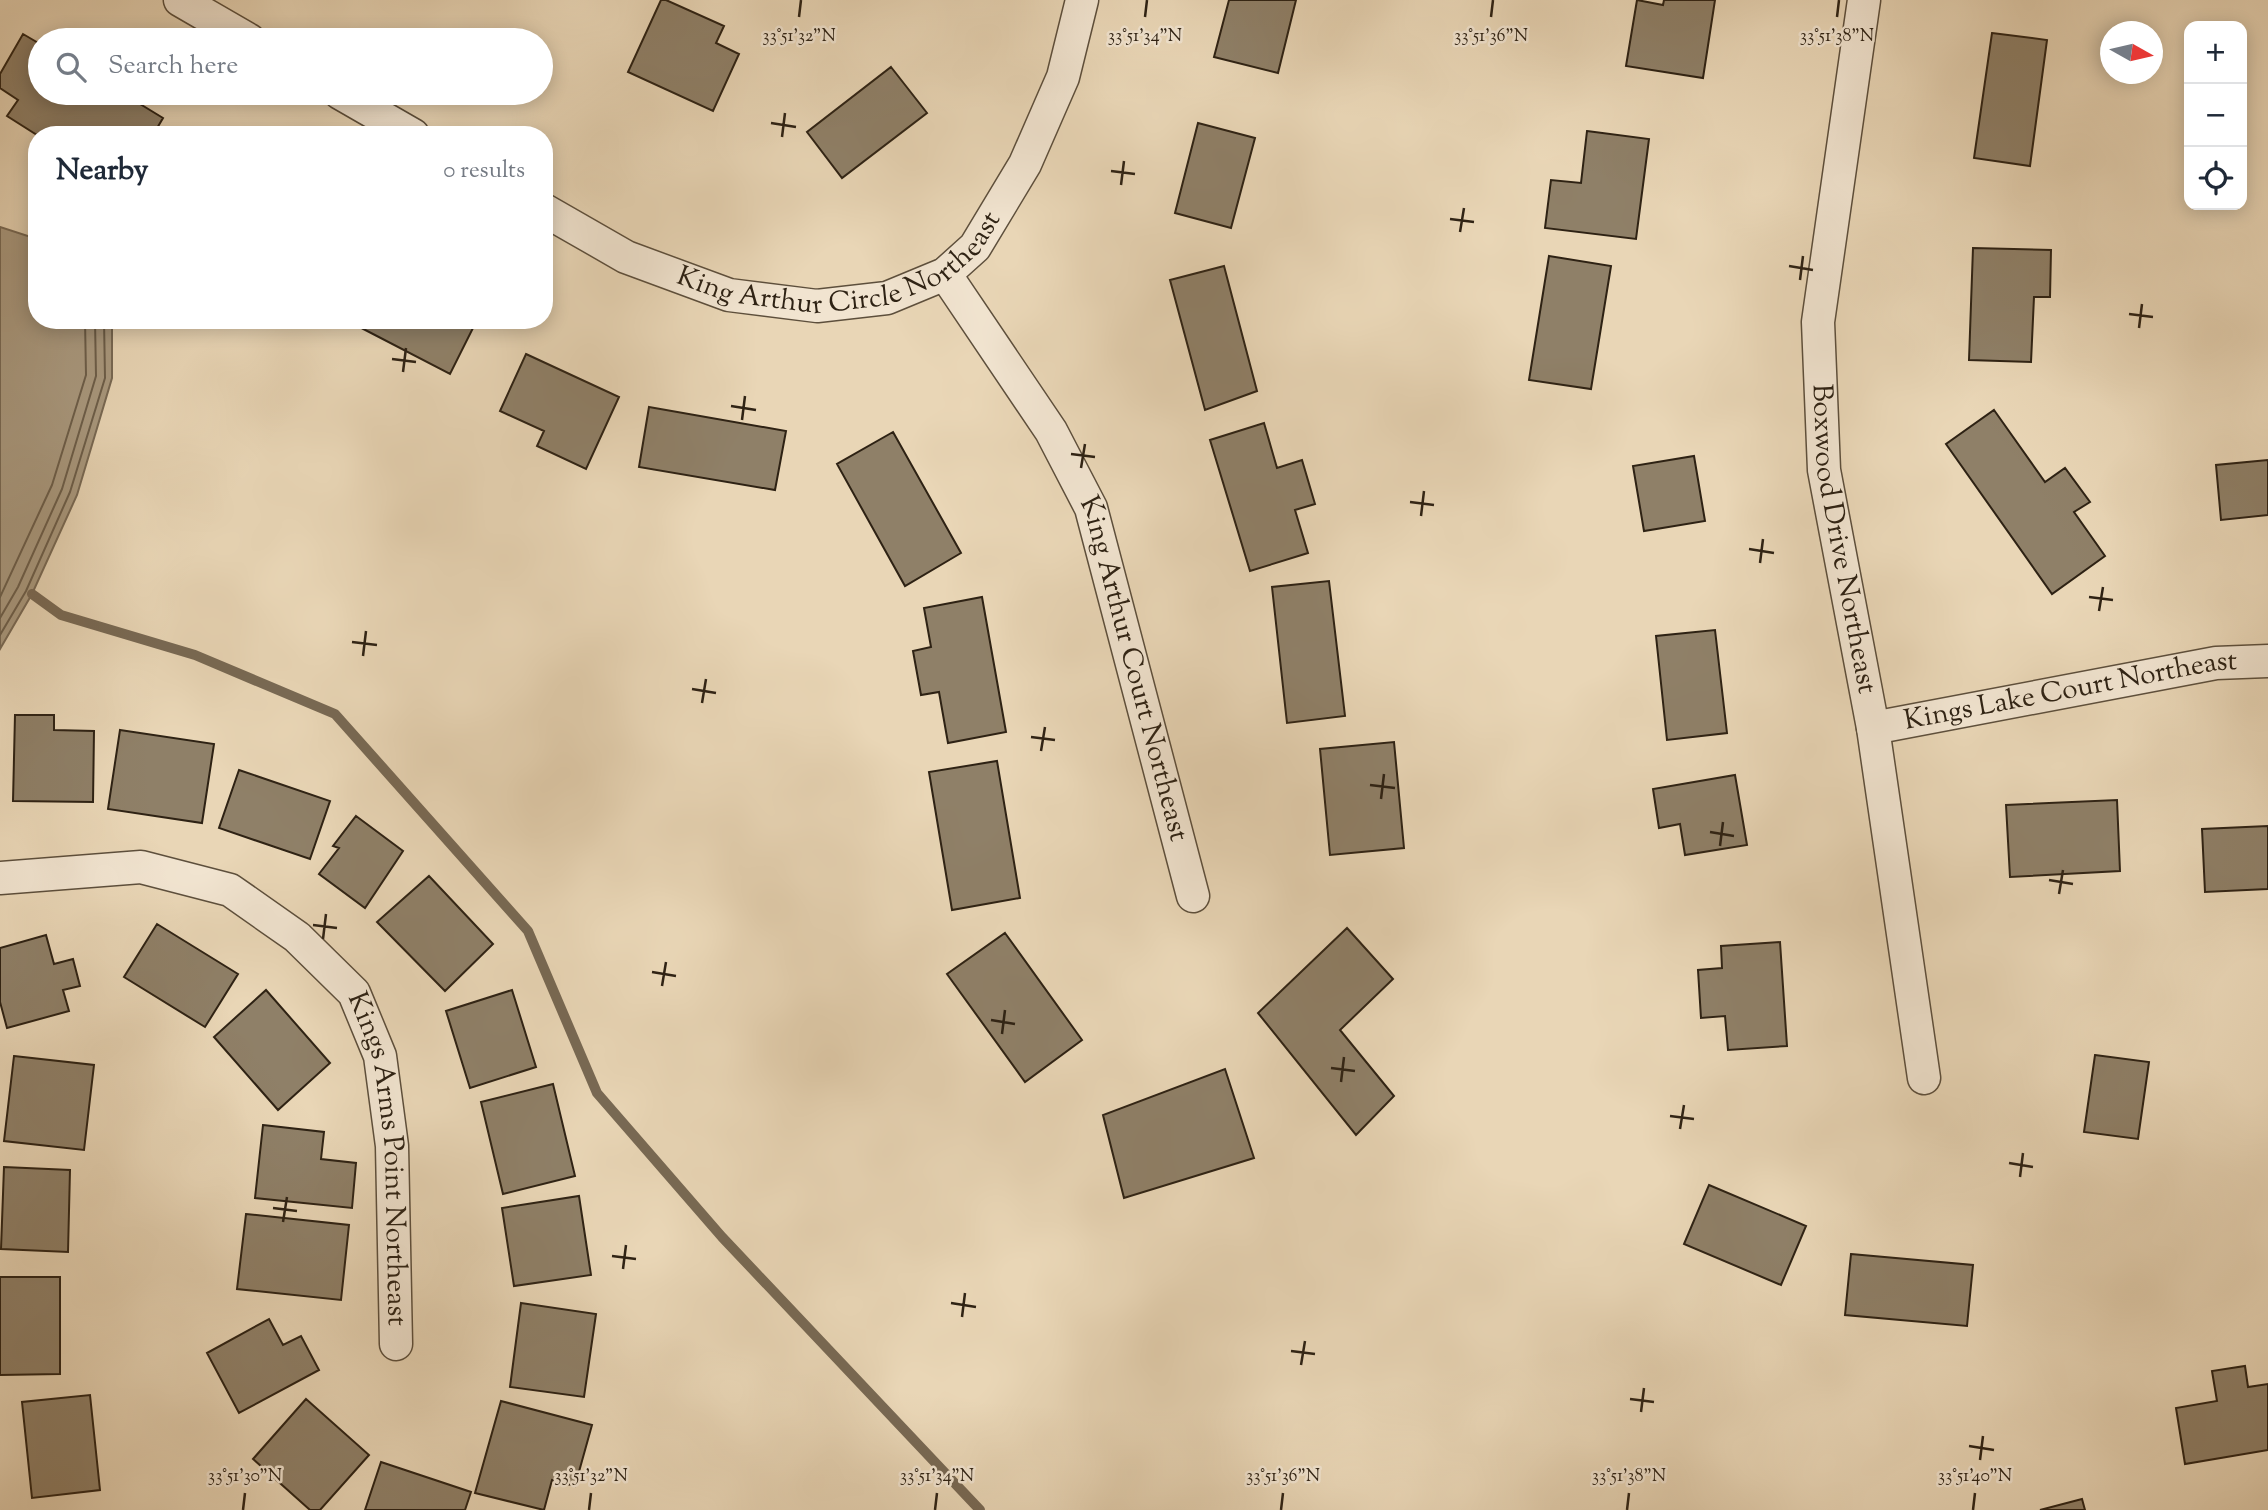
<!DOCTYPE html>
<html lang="en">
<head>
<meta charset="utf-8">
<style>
	body { margin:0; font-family:"Sorts Mill Goudy",serif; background:#f2f2f3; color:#1f2937 }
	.controls { position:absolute; right:21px; top:21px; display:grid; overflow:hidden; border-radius:14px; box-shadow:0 4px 18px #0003 }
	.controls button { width:63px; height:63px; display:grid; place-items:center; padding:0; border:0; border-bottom:2px solid #e0e1e3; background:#fff; color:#1f2937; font:35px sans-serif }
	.compass { position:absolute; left:2100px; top:21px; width:63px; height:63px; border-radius:50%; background:#fff; box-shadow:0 4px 18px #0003; rotate:98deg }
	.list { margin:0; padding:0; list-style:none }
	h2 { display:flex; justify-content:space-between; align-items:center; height:91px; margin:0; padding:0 28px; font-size:30px }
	h2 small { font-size:23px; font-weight:400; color:#747a83 }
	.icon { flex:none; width:38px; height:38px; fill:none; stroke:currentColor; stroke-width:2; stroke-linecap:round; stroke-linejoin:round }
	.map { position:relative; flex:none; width:2268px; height:1510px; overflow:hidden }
	.search { position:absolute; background:#fff; box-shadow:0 4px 18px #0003; left:28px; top:28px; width:525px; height:77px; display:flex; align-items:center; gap:18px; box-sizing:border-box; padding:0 24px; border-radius:38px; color:#747a83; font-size:26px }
	.panel { position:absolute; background:#fff; box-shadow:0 4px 18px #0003; left:28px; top:126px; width:525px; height:203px; border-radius:28px }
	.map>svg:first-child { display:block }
	.water { fill:#a9997f; stroke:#786954; stroke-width:2 }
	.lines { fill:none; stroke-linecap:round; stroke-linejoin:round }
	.shore { stroke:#6c5e4a; stroke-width:2 }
	.stream { stroke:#786954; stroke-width:10 }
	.building { fill:#8f8068; stroke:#2e2214; stroke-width:2 }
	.minor-casing { stroke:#5d4f3c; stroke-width:35 }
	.minor { stroke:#f1e4d0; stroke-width:32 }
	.ticks { fill:none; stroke:#2e2214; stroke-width:2.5 }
	.labels { text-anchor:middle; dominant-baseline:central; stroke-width:5; stroke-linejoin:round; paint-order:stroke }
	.street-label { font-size:28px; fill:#2e2214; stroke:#f1e4d0 }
	.ticks-label { font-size:18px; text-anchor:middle; fill:#2e2214; stroke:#f1e4d0; stroke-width:5; stroke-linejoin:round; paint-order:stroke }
</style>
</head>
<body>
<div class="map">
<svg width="2268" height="1510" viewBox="0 0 2268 1510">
	<rect width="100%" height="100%" fill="#e9d6b6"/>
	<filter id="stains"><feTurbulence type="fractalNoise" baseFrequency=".00286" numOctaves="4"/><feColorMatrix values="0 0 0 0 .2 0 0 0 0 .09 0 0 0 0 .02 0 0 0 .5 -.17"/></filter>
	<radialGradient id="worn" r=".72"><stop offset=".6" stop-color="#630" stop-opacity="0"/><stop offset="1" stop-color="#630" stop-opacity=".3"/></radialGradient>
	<path class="water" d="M0,227L37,239V320H110L112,325V378L77,495L32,594L0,649Z"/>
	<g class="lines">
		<path class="shore" d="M0,597L52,485L86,375L85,320
			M0,618L18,587L62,489L96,376L95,320
			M0,635L26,591L70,492L105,378L104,320"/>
		<path class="stream" d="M32,594L61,615L195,655L335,714L528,931L597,1093L722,1237L980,1510"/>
	</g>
	<path class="building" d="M661,0H666L724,26L716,43L739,54L713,111L628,72Z
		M1229,0H1296L1278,73L1214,57Z
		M1637,0L1663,5L1664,0H1715L1703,78L1626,66Z
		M1992,33L2047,40L2030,166L1974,158Z
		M23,34L40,44V93H122L163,118L153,135H37L7,116L18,100L0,88V74Z
		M891,67L927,113L842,178L807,132Z
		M1198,123L1255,138L1231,228L1175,213Z
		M1587,131L1649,139L1636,239L1545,228L1551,180L1581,183Z
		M1973,248L2051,250L2050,297H2034L2031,362L1969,360Z
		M1549,256L1611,266L1591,389L1529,380Z
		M1224,266L1257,391L1205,410L1170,280Z
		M346,320H477L450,374Z
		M526,354L619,397L586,469L537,446L544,431L500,411Z
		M649,407L786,431L775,490L639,467Z
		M1994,410L2045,482L2065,468L2090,502L2074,512L2105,556L2052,594L1946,444Z
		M1264,423L1277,468L1302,460L1315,504L1295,510L1308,553L1250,571L1210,440Z
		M893,432L961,553L905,586L837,464Z
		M1694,456L1705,521L1644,531L1633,466Z
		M2268,460V515L2221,520L2216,465Z
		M1329,581L1345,716L1287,723L1272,587Z
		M982,597L1006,732L948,743L939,692L921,695L913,651L931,647L924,608Z
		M1715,630L1727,733L1667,740L1656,636Z
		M15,715H54V730L94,731L93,802L13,801Z
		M120,730L214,744L202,823L108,809Z
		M1394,742L1404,848L1330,855L1320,749Z
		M997,761L1020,898L952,910L929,772Z
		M239,770L330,801L310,859L219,828Z
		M1735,775L1747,845L1685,855L1680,824L1659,828L1653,789Z
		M2117,800L2120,871L2010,877L2006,805Z
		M356,816L403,851L365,908L319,874L339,848L333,846Z
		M2268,826V889L2205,892L2202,829Z
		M429,876L493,944L445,991L377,922Z
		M157,924L238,974L205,1027L124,977Z
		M1347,928L1393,979L1340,1030L1394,1096L1356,1135L1258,1013Z
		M1005,933L1082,1040L1025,1082L947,974Z
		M46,935L54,964L73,959L80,986L63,990L69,1011L7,1028L0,1002V948Z
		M1780,942L1787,1046L1728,1050L1725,1016L1701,1018L1698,970L1722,968L1721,946Z
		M266,990L330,1063L278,1110L214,1037Z
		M512,990L536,1067L470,1088L446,1011Z
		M2095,1055L2149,1062L2138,1139L2084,1132Z
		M14,1056L94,1065L84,1150L4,1141Z
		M1225,1069L1254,1158L1124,1198L1103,1115Z
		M553,1084L575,1176L503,1194L481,1102Z
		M263,1125L324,1132L321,1159L356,1163L352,1208L255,1198Z
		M4,1167L70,1170L68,1252L1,1249Z
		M1709,1185L1806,1226L1781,1285L1684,1244Z
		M579,1196L591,1275L514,1286L502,1208Z
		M246,1214L349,1225L341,1300L237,1289Z
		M1851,1254L1973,1265L1967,1326L1845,1315Z
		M0,1277H60V1374L0,1375Z
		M521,1303L596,1314L584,1397L510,1387Z
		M269,1319L283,1345L301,1336L319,1370L239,1413L207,1353Z
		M2245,1366L2248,1387L2268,1384V1450L2185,1464L2176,1408L2217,1401L2212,1371Z
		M90,1395L100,1490L32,1498L22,1402Z
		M306,1399L369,1455L320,1510H310L253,1459Z
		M501,1401L592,1425L575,1486L552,1480L544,1510L475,1493Z
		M381,1462L471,1492L465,1510H365Z
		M2082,1499L2085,1510H2040Z"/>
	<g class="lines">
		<defs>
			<g id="minor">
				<path d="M180,0L249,40"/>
				<path id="s1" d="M1864,0L1818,322L1824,470L1873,728L1924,1078"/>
				<path d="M340,93L413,135"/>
				<path id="s2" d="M544,210L626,257L729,295L817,306L887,298L945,274L975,247L1025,164L1063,77L1082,0"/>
				<path id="s3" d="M945,274L1051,431L1091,508L1193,896"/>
				<path id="s4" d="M1873,728L2216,663L2268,661"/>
				<path id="s5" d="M0,878L141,867L230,890L297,937L354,993L380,1056L392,1146L396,1344"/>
			</g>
		</defs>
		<use href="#minor" class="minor-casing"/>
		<use href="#minor" class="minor"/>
	</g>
	<path class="ticks" d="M799,17L801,0M1145,17L1147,0M1491,17L1493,0M1837,17L1839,0M771,123L796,127M782,137L785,113M1111,171L1135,174M1121,185L1124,161M1450,219L1474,222M1460,232L1464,208M1789,266L1813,270M1800,280L1803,256M2129,314L2153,317M2139,328L2142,304M392,359L416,362M403,372L406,348M731,406L756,410M742,420L745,396M1071,454L1095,457M1081,468L1085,444M1410,502L1434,505M1421,516L1424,491M1749,549L1774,553M1760,563L1763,539M2089,597L2113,600M2099,611L2103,587M352,642L377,645M363,656L366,631M692,689L716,693M702,703L706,679M1031,737L1055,740M1041,751L1045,727M1370,785L1395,788M1381,799L1384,774M1710,832L1734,836M1720,846L1723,822M2049,880L2073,884M2059,894L2063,870M313,925L337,928M323,939L326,914M652,972L676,976M662,986L666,962M991,1020L1015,1024M1002,1034L1005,1010M1331,1068L1355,1071M1341,1082L1344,1057M1670,1116L1694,1119M1680,1129L1684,1105M2009,1163L2033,1167M2020,1177L2023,1153M273,1208L297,1211M283,1222L287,1197M612,1256L636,1259M623,1269L626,1245M951,1303L976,1307M962,1317L965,1293M1291,1351L1315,1354M1301,1365L1305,1341M1630,1399L1654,1402M1641,1412L1644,1388M1969,1446L1994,1450M1980,1460L1983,1436M243,1510L245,1493M589,1510L591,1493M935,1510L937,1493M1281,1510L1283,1493M1627,1510L1629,1493M1973,1510L1975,1493"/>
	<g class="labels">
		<g class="street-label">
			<text stroke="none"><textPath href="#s2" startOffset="327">King Arthur Circle Northeast</textPath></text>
			<text stroke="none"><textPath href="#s1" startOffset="544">Boxwood Drive Northeast</textPath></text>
			<text stroke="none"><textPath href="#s3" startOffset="443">King Arthur Court Northeast</textPath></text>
			<text stroke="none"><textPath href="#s4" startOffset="201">Kings Lake Court Northeast</textPath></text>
			<text stroke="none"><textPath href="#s5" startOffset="565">Kings Arms Point Northeast</textPath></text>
		</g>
	</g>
	<g class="ticks-label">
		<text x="799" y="41">33°51'32"N</text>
		<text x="1145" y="41">33°51'34"N</text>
		<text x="1491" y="41">33°51'36"N</text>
		<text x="1837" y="41">33°51'38"N</text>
		<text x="245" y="1481">33°51'30"N</text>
		<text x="591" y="1481">33°51'32"N</text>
		<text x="937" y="1481">33°51'34"N</text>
		<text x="1283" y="1481">33°51'36"N</text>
		<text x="1629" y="1481">33°51'38"N</text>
		<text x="1975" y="1481">33°51'40"N</text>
	</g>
	<rect width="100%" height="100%" filter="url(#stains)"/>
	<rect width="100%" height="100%" fill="url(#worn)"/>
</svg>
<div class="controls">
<button>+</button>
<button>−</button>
<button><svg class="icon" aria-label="locate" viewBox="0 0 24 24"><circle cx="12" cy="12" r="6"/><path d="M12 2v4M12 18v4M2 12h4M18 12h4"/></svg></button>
</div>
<svg class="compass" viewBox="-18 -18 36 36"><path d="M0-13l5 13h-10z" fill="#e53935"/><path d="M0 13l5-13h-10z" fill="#747a83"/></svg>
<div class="search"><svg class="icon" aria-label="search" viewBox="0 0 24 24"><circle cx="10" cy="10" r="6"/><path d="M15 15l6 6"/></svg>Search here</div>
<section class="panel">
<h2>Nearby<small>0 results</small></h2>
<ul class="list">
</ul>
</section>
</div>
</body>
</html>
